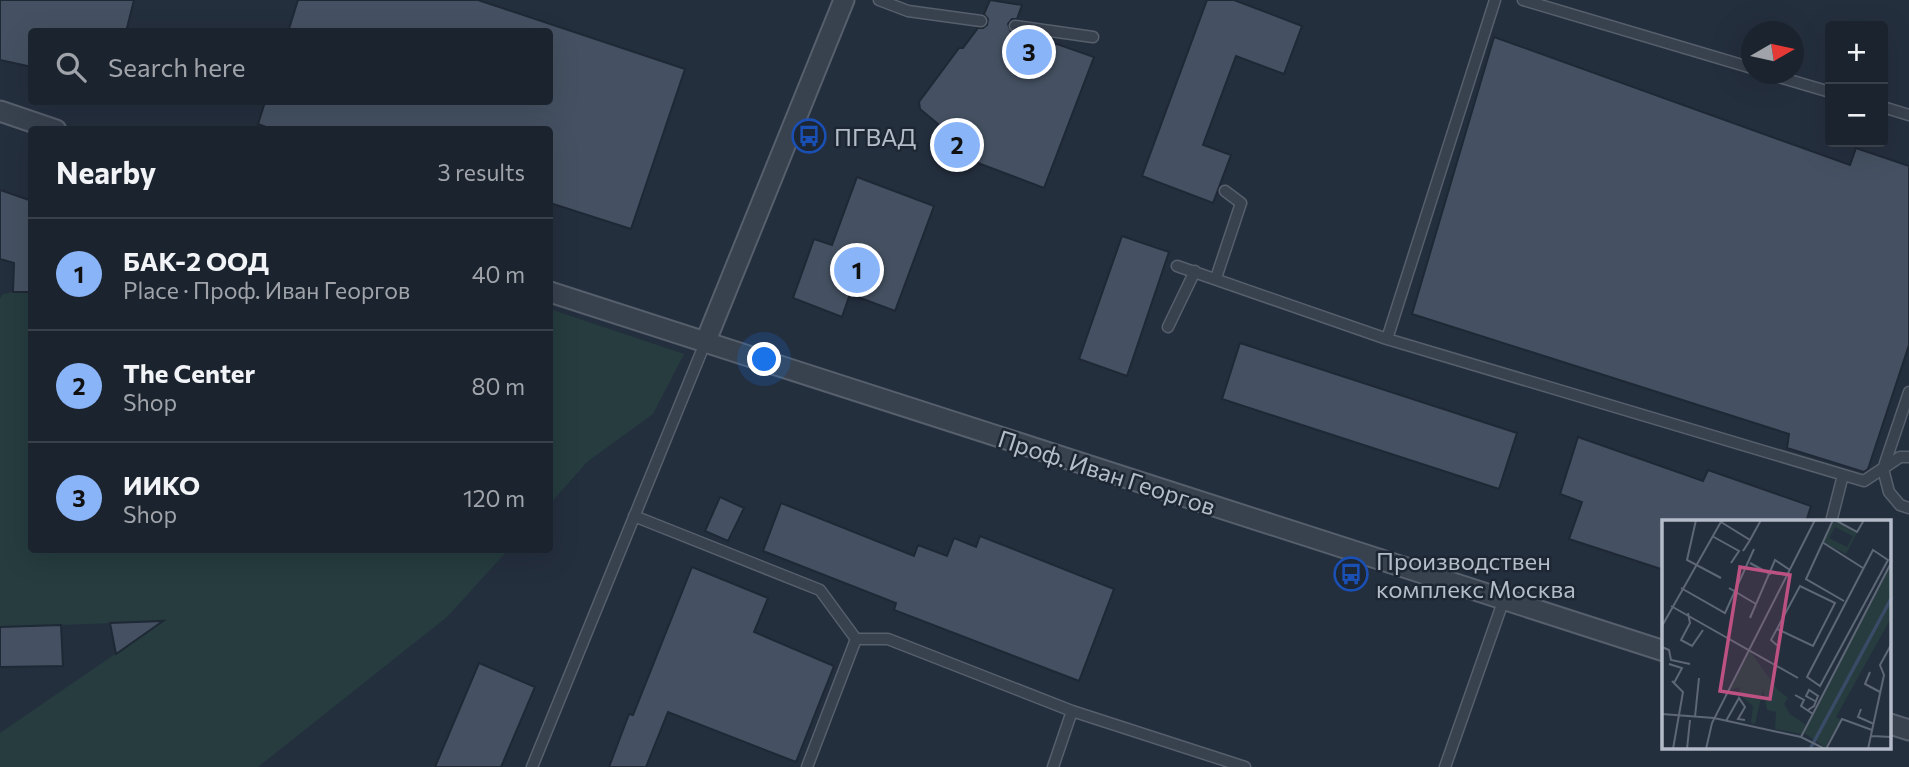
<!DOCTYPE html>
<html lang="en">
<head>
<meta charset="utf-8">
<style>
	body { margin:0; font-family:Commissioner,sans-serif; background:#242b36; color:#f1f3f6 }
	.controls { position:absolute; right:21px; top:21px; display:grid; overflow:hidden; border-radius:7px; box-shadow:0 7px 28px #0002 }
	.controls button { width:63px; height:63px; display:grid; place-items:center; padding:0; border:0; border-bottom:2px solid #39404a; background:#1b232e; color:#f1f3f6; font:35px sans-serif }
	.compass { position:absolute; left:1741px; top:21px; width:63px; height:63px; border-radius:50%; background:#1b232e; box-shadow:0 7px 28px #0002; rotate:81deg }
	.you { position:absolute; left:765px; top:360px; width:24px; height:24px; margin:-18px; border:5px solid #fff; border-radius:50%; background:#1a73e8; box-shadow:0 0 0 10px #1a73e833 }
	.badge { display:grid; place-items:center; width:46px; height:46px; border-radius:50%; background:#8ab4f8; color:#111; font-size:23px; font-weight:700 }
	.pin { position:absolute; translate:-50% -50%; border:4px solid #fff; box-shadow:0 2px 7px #0006 }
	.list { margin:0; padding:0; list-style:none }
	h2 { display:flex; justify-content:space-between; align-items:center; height:91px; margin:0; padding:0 28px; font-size:30px }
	h2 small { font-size:23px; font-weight:400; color:#a0a4aa }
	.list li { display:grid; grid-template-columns:46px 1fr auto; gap:21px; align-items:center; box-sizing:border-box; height:112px; padding:0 28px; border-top:2px solid #39404a }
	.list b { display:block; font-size:26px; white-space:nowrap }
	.list p { margin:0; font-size:23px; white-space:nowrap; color:#a0a4aa }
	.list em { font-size:23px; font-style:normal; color:#a0a4aa }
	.icon { flex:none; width:38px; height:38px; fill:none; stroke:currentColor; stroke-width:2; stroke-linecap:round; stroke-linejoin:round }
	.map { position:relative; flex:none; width:1909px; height:767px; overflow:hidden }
	.search { position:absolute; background:#1b232e; box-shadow:0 7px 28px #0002; left:28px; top:28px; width:525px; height:77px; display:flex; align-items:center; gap:18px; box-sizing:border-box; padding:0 24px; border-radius:7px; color:#a0a4aa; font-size:26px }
	.panel { position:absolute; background:#1b232e; box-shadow:0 7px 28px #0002; left:28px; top:126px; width:525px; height:427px; border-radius:7px }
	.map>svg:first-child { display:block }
	.green { fill:#263c3f }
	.building { fill:#455162; stroke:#1f2835; stroke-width:2 }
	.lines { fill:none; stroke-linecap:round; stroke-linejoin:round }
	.lane-casing { stroke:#565f6c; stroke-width:13 }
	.street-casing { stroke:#565f6c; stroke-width:23 }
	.lane { stroke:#38414e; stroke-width:10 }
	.street { stroke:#38414e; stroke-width:19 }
	.labels { text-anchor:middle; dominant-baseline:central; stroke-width:5; stroke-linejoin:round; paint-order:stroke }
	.poi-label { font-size:24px; fill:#b4bcc9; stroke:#1d2633; text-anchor:start }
	.street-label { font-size:24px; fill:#b4bcc9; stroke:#1d2633 }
	.inset-river { fill:none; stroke:#394c67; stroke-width:3.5 }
	.inset-road { fill:none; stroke:#5e6776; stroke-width:2 }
	.view { fill:#bd5182; fill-opacity:0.15; stroke:#bd5182; stroke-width:3.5 }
	.inset-edge { fill:none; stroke:#b4bcc9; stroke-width:3.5 }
</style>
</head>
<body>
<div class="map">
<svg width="1909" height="767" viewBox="0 0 1909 767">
	<rect width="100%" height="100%" fill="#242f3e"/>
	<path class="green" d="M13,292H31L32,550H508L447,617L258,767H0V733L150,630L146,622L0,627V299L3,294Z
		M550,309L684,354L653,414L587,462L550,504Z"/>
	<path class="building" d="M0,0H134L126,32H32V67L0,60Z
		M298,0H478L685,69L631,229L550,203V130H274L258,124L265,102H550V32H288Z
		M990,0L1022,5L1017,19H1012L1008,24L1011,32L1034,36L1094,57L1044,188L970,160L939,132L938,124L920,109L919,102L959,48H963L978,28H983L987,25L988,19L984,14Z
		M1207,0H1234L1302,26L1284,74L1236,56L1203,145L1231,155L1213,203L1142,176Z
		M1494,37L1850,165L1856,148L1909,166V345L1868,469L1864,472L1787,448L1789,434L1412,314Z
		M857,177L934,206L895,311L850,294L842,317L793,298L814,239L832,245Z
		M0,190L32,201V292H13L14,263L0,259Z
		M1122,236L1169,252L1127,376L1079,359Z
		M1240,343L1517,433L1499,489L1222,399Z
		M1578,437L1703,481L1708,470L1811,506L1806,522H1664V570L1569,539L1582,502L1560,494Z
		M720,497L744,508L728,541L705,531Z
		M781,503L914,556L918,545L947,556L954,538L976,547L980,536L1114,589L1079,681L894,610L896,603L763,551Z
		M692,567L768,598L754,632L834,666L796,762L668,712L646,767H609L629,714L633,715Z
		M163,621L116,654L110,623Z
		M61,625L63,666L0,667V627Z
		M479,663L535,687L501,767H435Z"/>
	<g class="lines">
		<defs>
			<path id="lane" d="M879,0L908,11L981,21
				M1523,0L1752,68
				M1015,26L1093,37
				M1769,74L1830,92
				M1883,107L1909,115
				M1177,266L1387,339L1864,481L1900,457H1909
				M1216,278L1241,203L1225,191
				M1168,327L1195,271
				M1387,339L1495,0
				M1909,392L1883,469L1889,492L1900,505L1909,508
				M634,516L820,590L856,639
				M1831,522L1843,475
				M532,767L705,343
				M807,767L856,639H888L1072,711L1245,767
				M1053,767L1072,711
				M1445,767L1504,599"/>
			<path id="street" d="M0,111L56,130
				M550,292L1664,651
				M705,343L844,0
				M1890,724L1909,730"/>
		</defs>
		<use href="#lane" class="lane-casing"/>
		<use href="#street" class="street-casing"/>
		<use href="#lane" class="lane"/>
		<use href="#street" class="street"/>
	</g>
	<defs>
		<symbol id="bus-ring" viewBox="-11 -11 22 22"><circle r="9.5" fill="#1d2633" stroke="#1a4fb4" stroke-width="1.5"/><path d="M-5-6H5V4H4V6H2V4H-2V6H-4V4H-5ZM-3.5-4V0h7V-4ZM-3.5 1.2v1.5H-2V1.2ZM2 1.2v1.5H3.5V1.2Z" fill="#1a4fb4"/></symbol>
	</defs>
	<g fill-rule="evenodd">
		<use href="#bus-ring" x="790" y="117" width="38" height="38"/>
		<use href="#bus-ring" x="1332" y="555" width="38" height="38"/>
	</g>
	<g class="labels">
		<g class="poi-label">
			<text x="834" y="136">ПГВАД</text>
			<text x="1376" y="560">Производствен<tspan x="1376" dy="28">комплекс Москва</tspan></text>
		</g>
		<g class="street-label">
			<text transform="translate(1107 472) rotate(18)">Проф. Иван Георгов</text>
		</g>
	</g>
	<g transform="translate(1662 520)">
		<rect width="229" height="229" fill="#242f3e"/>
		<path d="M172,1L195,13L184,34L161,22ZM173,7L191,16L185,27L167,18ZM229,44V98L174,197L179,200L163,227L142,213ZM88,131L115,169L126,178L122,184L128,194L144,205L140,214L113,209L114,192L105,190L101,169L93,204L89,203L91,186L77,174L78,167L68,170Z" fill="#263c3f" fill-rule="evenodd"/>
		<path class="inset-river" d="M148,229L230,77"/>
		<path class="inset-road" d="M34,0L25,40L59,58M171,0L144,59L182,81M173,0L195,12L202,0M59,2L88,20L81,31M50,16L77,31L69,43M88,20L99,0M160,22L201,48M211,30L226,40L158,166L145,157ZM88,43L108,54L112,51M19,68L63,93L92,29M67,68L94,84M9,86L136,158M26,93L28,103L19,120L30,126L41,110M88,98L113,40L128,50M0,106L60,0M115,109L151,126L173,83L138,66L109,120L117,127M0,127L7,130L9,140L28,144M7,144L20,148L12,163M208,152L203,164L218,172M10,161L21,172L11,229M133,175L142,180L139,186L151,194M199,189L196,197L212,204M146,190L152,186L156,176L147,170L144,176L153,181M0,194L52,198L139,217L163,229M33,197L37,158M64,201L77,178L83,187L76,199L83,200M209,216L230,217M139,217L230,41M25,229L28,200M44,229L50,203L153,0M164,229L180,199L210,210M206,229L222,155L218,145L230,123"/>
		<path class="view" d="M78,47L128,55L108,179L58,171Z"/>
		<rect width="229" height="229" class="inset-edge"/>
	</g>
</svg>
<div class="controls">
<button>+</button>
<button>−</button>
</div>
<svg class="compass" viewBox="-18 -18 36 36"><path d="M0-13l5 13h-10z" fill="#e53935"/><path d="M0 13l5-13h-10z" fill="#a0a4aa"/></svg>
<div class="you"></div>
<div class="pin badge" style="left:857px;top:270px">1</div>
<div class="pin badge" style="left:957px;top:145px">2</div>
<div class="pin badge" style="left:1029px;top:52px">3</div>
<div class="search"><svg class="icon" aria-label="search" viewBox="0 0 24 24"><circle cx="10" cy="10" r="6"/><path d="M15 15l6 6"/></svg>Search here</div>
<section class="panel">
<h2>Nearby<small>3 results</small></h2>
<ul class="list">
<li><span class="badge">1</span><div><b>БАК-2 ООД</b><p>Place · Проф. Иван Георгов</p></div><em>40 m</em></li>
<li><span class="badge">2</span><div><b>The Center</b><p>Shop</p></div><em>80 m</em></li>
<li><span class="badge">3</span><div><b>ИИКО</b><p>Shop</p></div><em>120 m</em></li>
</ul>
</section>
</div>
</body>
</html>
